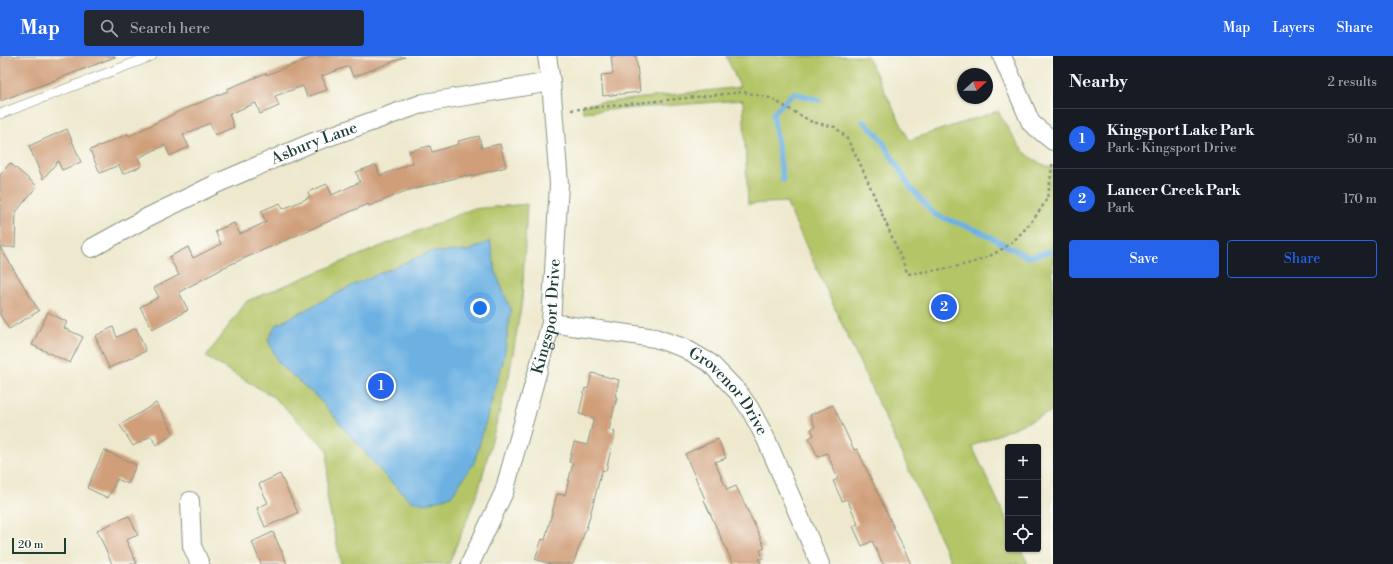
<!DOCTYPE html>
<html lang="en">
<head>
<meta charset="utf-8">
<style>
	body { margin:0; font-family:"Libre Bodoni",serif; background:#242831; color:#f1f3f6 }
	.controls { position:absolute; right:12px; bottom:12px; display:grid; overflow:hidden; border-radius:4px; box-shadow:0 1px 3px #0004 }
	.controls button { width:36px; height:36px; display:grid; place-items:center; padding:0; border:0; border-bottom:1px solid #363941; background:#171b24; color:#f1f3f6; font:20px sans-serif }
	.compass { position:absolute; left:957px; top:12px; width:36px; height:36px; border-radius:50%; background:#171b24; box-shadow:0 1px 3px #0004; rotate:69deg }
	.scale { position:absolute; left:12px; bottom:10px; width:54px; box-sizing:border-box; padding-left:4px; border:2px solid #1f3d34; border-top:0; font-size:11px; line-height:14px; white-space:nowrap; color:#1f3d34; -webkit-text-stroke:3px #fdfcf7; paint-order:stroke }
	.you { position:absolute; left:480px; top:252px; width:14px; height:14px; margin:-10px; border:3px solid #fff; border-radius:50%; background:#1a73e8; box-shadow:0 0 0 6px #1a73e833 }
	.badge { display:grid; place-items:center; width:26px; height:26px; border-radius:50%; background:#2563eb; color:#fff; font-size:13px; font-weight:700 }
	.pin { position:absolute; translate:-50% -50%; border:2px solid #fff; box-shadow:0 1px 4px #0006 }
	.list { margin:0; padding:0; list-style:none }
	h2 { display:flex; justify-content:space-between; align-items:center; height:52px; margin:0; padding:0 16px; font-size:17px }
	h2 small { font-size:13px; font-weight:400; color:#9ea1a6 }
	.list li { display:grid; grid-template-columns:26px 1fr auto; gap:12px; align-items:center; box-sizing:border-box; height:60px; padding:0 16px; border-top:1px solid #363941 }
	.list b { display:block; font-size:15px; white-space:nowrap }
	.list p { margin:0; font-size:13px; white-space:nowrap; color:#9ea1a6 }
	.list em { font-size:13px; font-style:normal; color:#9ea1a6 }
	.actions { display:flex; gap:8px; padding:12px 16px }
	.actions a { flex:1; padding:9px 0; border:1px solid #2563eb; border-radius:4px; text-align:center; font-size:14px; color:#2563eb }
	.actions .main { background:#2563eb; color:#fff }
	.icon { flex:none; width:22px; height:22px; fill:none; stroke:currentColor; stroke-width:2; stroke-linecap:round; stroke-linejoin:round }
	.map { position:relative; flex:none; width:1053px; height:508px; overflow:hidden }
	header { display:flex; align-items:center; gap:24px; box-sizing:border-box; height:56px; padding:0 20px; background:#2563eb; color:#fff }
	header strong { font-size:19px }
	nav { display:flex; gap:22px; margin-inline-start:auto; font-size:14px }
	.search { width:280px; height:36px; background:#242831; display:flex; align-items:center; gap:10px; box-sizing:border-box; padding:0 14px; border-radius:4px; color:#9ea1a6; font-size:15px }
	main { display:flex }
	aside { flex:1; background:#171b24 }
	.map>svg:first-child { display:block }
	.green { fill:#b4c568; stroke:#6a814e }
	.water { fill:#6cb1e2; stroke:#46778b }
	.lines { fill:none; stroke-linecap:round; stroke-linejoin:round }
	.stream { stroke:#6cb1e2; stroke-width:5.5 }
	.building { fill:#d09f7a }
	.service-casing { stroke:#869381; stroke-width:10 }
	.minor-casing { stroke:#869381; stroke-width:20 }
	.path { stroke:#869381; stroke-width:2.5; stroke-dasharray:3 3; stroke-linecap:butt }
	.service { stroke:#fff; stroke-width:9 }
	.minor { stroke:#fff; stroke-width:18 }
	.labels { text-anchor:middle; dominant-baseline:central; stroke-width:3.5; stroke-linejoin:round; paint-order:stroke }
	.street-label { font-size:16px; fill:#1f3d34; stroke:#fdfcf7 }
</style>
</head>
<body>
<header>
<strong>Map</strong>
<div class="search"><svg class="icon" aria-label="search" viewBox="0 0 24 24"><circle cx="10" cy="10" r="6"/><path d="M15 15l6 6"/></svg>Search here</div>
<nav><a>Map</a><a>Layers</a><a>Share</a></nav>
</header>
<main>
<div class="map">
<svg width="1053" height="508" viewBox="0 0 1053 508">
	<rect width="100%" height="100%" fill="#fdfcf7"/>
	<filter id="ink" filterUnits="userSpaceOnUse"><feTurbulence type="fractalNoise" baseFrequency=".025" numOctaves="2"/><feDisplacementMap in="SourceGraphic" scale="8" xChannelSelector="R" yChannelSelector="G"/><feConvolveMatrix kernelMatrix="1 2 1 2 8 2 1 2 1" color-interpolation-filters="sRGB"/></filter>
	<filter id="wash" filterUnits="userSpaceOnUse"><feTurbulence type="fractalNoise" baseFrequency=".012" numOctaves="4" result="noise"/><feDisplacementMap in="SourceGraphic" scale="16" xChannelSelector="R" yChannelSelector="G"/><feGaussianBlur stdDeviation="0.9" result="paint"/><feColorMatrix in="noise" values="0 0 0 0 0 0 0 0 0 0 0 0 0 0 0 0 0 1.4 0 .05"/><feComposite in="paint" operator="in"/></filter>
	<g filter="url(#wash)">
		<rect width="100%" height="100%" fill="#eee9ce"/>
		<path class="green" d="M726,0H867L909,84L998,55C1013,81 1021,103 1053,112V355L972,390L1008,467V493H1021L1028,508H952L786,146L748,148L743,44L583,56L582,49L740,31Z
			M527,148L522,246L509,320L479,433L449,508H341L327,442L328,394L272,340L206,301L247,245L472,153Z"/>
		<path class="water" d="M490,185L496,217L511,254L504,302L474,407L451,440L426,448L411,445L385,420L319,343L279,308L268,284L276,269L357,227L430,196L468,195Z"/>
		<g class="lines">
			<path class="stream" d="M863,65L879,80L910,131L935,159L977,174L1028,201L1053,195
				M783,124L773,57L794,37L819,44"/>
		</g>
		<g id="blocks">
			<path class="building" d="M0,0H115V1L0,45Z
				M316,0L405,1L353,21L349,10L322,20L327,34L307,41L303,30L275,40L279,50L260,58L256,47L229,58L234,71L215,79L210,67L183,79L189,91L170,100L165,89L138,102L142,110L123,118L119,109L100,117L90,94L128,78L129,80L182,54L228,35L227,33L266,17V19Z
				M611,0H636L640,36L603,40L601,19L613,18Z
				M67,73L81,106L62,114L58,105L43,123L29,90Z
				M479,80L482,92L500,88L506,111L467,121V119L409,134L369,150L368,148L222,212V213L179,236L188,254L152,273L140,251L159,241L154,232L179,219L169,201L188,191L193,202L221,188L215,175L234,167L240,178L266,166L261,155L280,147L283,153L310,141L308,136L327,128L332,139L360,126L356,116L376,109L380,120L413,107L409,95L430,90L432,96L459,88L458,85Z
				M10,107L37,130L16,156L15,191H0L39,255L9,273L0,259V119Z
				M48,256L67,266L64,272L83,281L70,307L32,289Z
				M113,271L117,281L136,272L146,295L109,312L95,280Z
				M592,317L619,324L615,341H617L609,374L615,376L606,415L602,414L588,467L573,508H550L535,503L542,483L545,484L557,438L565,439L573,407L569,406L574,386L587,389L594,362L579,358L585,332L588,333Z
				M156,347L174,378L156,389L151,380L133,390L120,369Z
				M833,349L854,394L857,393L911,508H883L872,485L862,490L853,470L858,468L847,443L842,445L833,425L838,423L827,397L818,401L809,382L814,379L811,373L815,371L810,359Z
				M718,383L726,402L715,406L727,434L736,430L756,472L765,492L760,494L763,502L759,503L761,508H733L704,444L705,443L685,398Z
				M104,394L136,409L128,428L117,423L108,442L87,432Z
				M280,418L298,457L265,471L257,452L268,447L259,428Z
				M129,460L138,479L126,484L137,508H112L97,474Z
				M273,476L287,508H261L252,486Z"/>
		</g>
	</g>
	<g filter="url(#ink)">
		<use href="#blocks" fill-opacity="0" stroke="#869381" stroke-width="1"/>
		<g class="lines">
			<defs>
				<path id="service" d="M0,58L152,0"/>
				<g id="minor">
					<path d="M1002,0L1031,67L1053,85"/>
					<path id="s1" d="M92,192L148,161L218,127L311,87L424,47L551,26"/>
					<path id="s2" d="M551,267L655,282L684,292L710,307L738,336L750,353L766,383L820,508"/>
					<path d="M190,445L192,490L200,508"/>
					<path id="s3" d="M470,508L504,436L551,267L559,128L551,26L547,0"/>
				</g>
			</defs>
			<use href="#service" class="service-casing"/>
			<use href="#minor" class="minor-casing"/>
			<path class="path" d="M571,54L744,36L770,42L812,66L835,71L846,81L859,105L908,218C956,211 998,209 1030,167C1036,160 1042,152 1046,144C1050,134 1051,116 1053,105"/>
			<use href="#service" class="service"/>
			<use href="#minor" class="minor"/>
		</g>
	</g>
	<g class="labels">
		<g class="street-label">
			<text stroke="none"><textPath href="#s1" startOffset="246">Asbury Lane</textPath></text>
			<text stroke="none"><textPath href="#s3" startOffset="261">Kingsport Drive</textPath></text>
			<text stroke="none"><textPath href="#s2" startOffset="199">Grovenor Drive</textPath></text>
		</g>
	</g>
</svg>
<div class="controls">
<button>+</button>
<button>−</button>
<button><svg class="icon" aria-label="locate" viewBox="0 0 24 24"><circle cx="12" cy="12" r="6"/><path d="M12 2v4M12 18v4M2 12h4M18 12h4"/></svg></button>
</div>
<svg class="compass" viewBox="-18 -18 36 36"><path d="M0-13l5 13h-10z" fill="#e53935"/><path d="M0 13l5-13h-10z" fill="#9ea1a6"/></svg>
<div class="scale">20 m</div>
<div class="you"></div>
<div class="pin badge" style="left:381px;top:330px">1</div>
<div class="pin badge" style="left:944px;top:251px">2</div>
</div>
<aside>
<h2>Nearby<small>2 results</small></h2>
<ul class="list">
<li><span class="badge">1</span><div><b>Kingsport Lake Park</b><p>Park · Kingsport Drive</p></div><em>50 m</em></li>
<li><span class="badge">2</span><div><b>Lancer Creek Park</b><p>Park</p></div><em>170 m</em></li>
</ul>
<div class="actions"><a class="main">Save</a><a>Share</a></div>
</aside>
</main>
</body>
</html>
